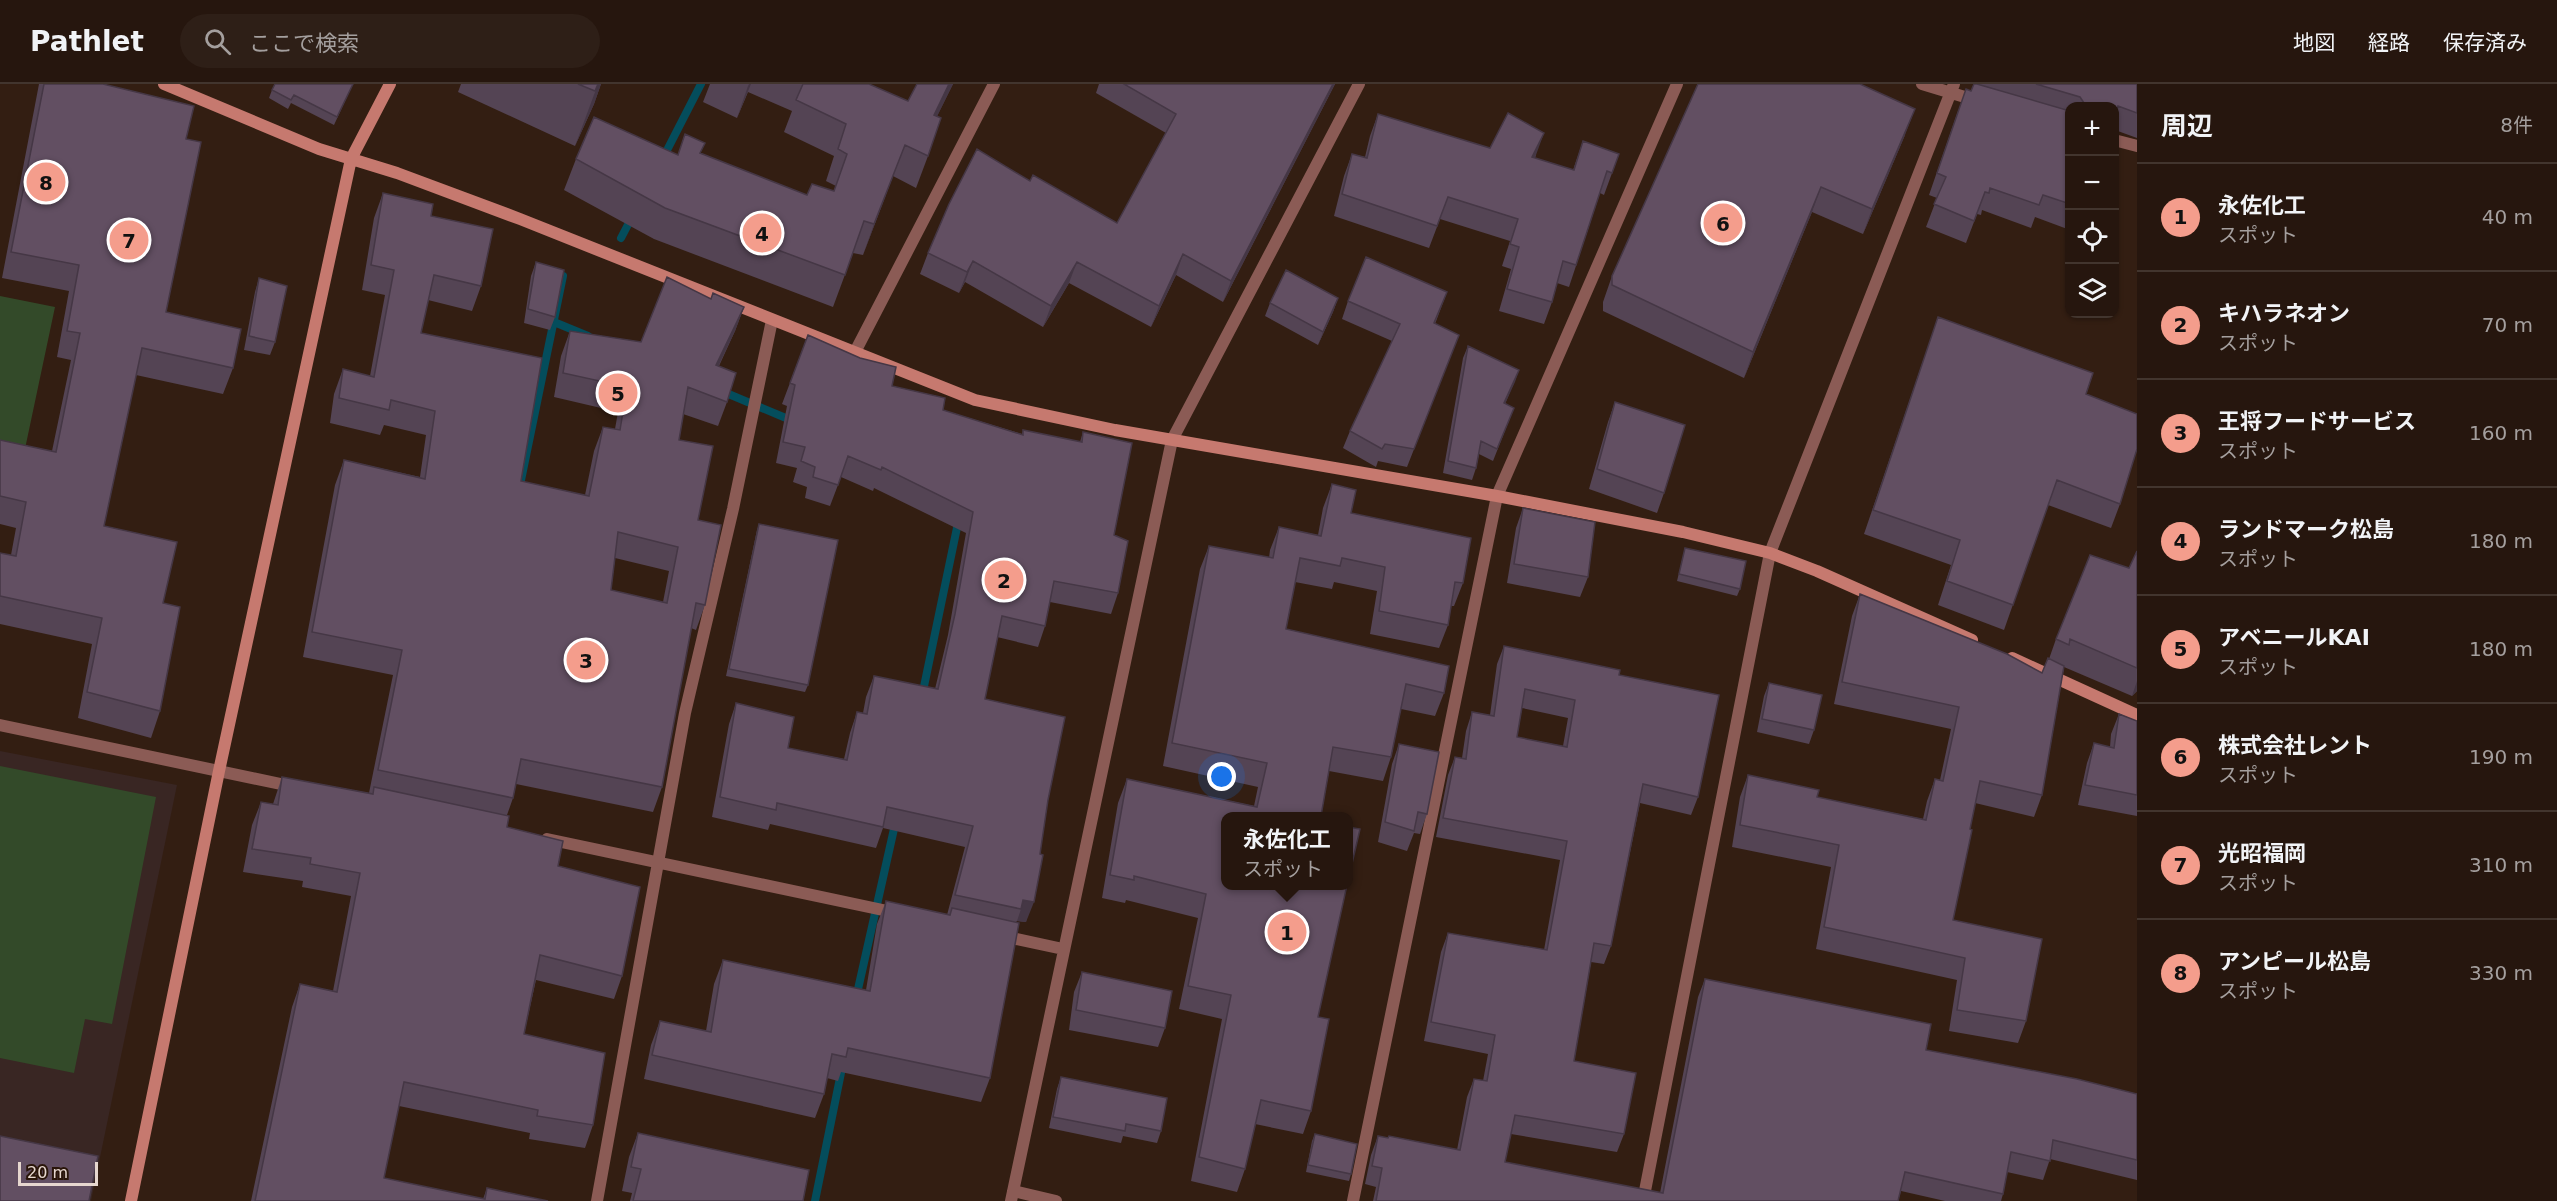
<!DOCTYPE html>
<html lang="ja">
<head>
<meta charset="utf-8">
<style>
	body { margin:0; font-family:"DejaVu Sans","Noto Sans JP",sans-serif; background:#2e1f17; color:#f1f3f6 }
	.controls { position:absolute; right:18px; top:18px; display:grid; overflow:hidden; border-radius:12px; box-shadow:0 2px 4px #0004 }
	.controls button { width:54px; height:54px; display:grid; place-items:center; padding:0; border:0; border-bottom:2px solid #42352e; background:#26160e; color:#f1f3f6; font:30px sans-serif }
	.scale { position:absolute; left:18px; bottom:15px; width:80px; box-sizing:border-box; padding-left:6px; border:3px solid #e6d7cf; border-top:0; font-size:16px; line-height:21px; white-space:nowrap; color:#e6d7cf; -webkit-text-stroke:4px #291509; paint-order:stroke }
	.you { position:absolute; left:1222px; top:693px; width:21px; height:21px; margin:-15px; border:4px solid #fff; border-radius:50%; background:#1a73e8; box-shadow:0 0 0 9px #1a73e833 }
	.badge { display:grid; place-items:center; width:39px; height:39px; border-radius:50%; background:#f49d8c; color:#111; font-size:20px; font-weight:700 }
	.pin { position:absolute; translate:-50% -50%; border:3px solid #fff; box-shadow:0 2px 6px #0006 }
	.popup { position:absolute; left:1221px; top:728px; width:132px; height:78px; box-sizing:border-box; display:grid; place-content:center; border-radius:12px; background:#26160e; filter:drop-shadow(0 2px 4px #0005); font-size:20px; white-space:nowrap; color:#a49f9e }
	.popup b { font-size:22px; color:#f1f3f6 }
	.popup::after { content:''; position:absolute; left:50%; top:100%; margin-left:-12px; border:12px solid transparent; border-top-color:#26160e }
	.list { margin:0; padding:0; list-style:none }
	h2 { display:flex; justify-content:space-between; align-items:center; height:78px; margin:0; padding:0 24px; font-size:26px }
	h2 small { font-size:20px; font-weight:400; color:#a49f9e }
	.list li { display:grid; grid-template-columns:39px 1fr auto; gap:18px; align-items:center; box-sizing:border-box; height:108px; padding:0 24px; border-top:2px solid #42352e }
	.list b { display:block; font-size:22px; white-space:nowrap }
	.list p { margin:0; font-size:20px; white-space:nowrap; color:#a49f9e }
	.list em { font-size:20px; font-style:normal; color:#a49f9e }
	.icon { flex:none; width:33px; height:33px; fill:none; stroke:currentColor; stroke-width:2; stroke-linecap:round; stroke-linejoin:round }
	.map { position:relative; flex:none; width:2137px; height:1117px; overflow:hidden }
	header { display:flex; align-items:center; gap:36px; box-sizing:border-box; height:84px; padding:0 30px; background:#26160e; border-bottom:2px solid #42352e }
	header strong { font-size:28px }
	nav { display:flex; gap:33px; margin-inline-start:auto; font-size:21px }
	.search { width:420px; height:54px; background:#2e1f17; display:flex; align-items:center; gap:15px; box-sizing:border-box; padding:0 21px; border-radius:33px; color:#a49f9e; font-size:22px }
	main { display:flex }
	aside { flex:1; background:#26160e }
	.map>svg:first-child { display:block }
	.education { fill:#392623 }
	.green { fill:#334a29 }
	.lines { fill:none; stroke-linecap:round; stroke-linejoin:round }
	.stream { stroke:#044d5c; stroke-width:8 }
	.street { stroke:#8b5b55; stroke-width:12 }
	.secondary { stroke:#c6796f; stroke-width:12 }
	.wall { fill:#544454; fill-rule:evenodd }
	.shaded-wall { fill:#453745 }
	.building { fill:#624f62; stroke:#453745; stroke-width:1.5; fill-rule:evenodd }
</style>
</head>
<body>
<header>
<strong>Pathlet</strong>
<div class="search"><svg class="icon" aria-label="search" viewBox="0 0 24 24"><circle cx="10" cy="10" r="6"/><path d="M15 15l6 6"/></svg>ここで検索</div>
<nav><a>地図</a><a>経路</a><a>保存済み</a></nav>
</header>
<main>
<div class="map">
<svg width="2137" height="1117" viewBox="0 0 2137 1117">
	<rect width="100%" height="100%" fill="#331e12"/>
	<path class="education" d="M0,667L177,701L91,1117H0Z"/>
	<path class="green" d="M0,212L55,223L22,379L0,374Z
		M0,682L156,713L112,940L85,935L74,989L0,974Z"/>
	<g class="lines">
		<path class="stream" d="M663,74L701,0
			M621,154L632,133
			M554,238L588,252
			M719,306L793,337
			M519,406L563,192
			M922,612L959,434
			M856,914L896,736
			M815,1117L843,979"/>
		<path class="street" d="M1922,0L1978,17
			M2114,56L2137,62
			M855,268L994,0
			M0,641L295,703
			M547,755L897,829
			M1002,852L1063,865
			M1013,1107L1056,1117
			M597,1117L685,629L733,425L772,236
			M1011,1117L1172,356L1359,0
			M1353,1117L1497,412L1677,0
			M1643,1117L1770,469L1954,0"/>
		<path class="secondary" d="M164,0L319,65L397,89L520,135L975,316L1115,346L1497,412L1683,448L1770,469L1817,487L1972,556
			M2012,574L2137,631
			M131,1117L219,687L351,75L390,0"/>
	</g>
	<path class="wall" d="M39,0H103L186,55L166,228L233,284L223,310L136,291L104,442L163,519L160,627L151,654L78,634L92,560L0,540V469L11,471L16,444L0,440V356L52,367L71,276L57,273L69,207L2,194Z
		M353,0L334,41L291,19L288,25L269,14L272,6Z
		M461,0H601L594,20L575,62L458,8Z
		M710,0H869L908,17L917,0H953L937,32L928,72L916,104L893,92L863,171L853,169L833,223L654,155L564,106L576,75L678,71L685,50L701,70L807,111L834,107L836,102L826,97L834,72L784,48L792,27L748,8L737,34L703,18Z
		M1099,0H1335L1223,218L1176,191L1151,243L1069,199L1043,243L965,198L959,209L920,190L928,169L1030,97L1117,139L1166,49L1096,9Z
		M1974,0H2137V54L2115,46V22H2070V146L2035,133L2031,144L1982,126L1981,131L1977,130L1966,159L1926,143L1937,114L1929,111L1958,27L1971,7Z
		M1378,30L1490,64L1536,71L1535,74L1573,86L1583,57L1619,70L1604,111L1600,109L1569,203L1557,199L1552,218L1544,240L1499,227L1511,185L1502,182L1510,157L1440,135L1429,164L1334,132L1344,92L1352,70L1365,73L1370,52Z
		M1905,51L1863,150L1812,128L1744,294L1603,227V218L1612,192Z
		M383,109L431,132L481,202L472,227L428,216L421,249L521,397L585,411L594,367L603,343L615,345L618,328L554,313L561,272L570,247L641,258L711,215L744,223L735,247L719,282L727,318L718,342L683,330L679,356L698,436L705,521L696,546L691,544L662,703L653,728L516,700L513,714L507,731V743L558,782L622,892L614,915L536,896L524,950L593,1041L585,1064L529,1055L530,1049L399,1022L384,1094L483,1115L487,1104L548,1117H251L292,923L300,900L333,907L351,812L302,803L303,797L243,788L252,741L261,718L273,720L282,693L369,709L393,591L303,573L335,401L344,376L420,393L426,351L384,341L380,351L330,339L334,310L343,285L370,292L385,211L362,206L374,134ZM615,474L669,487L663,518L611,506Z
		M536,178L555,233L550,246L524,239L531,192Z
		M259,194L275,258L270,271L244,266L255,208Z
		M1447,208L1435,240L1459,251L1407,383L1378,377L1376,383L1343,364L1350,347L1392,257L1342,235L1348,217Z
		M1338,214L1333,228L1318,261L1265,232L1270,219Z
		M1938,233L2086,310L2120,420L2111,444L2048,421L2004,546L1938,521L1951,481L1864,450Z
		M808,251L892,302L943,326L1022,350L1023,346L1080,358L1083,348L1114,451L1118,509L1111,530L1050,518L1045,542L1038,563L997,553L985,615L1048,716L1026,838L1017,837L1016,838L990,994L981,1018L841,988L838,997L827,994L824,1010L815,1034L644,995L651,961L660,937L706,947L714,900L723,876L866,906L877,840L886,817L947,831L965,763L883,744L876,764L770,740L768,746L712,733L729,640L736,619L788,664L844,675L850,649L857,628L863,629L866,613L874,592L935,605L948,551L966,449L874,404L873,407L841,393L830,422L805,414L807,403L793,398L797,384L776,379L787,322L782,320Z
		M1468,262L1519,286L1505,320L1514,324L1493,377L1479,370L1476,384L1472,396L1443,389L1463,274Z
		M1615,318L1664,409L1657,429L1589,405L1608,338Z
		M1332,400L1351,429L1463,499L1454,522H1451L1448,541L1439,564L1370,550L1377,507L1334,498L1332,505L1295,498L1286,545L1444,609L1435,632L1401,625L1391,673L1383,697L1329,687L1321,732H1226L1318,933L1311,1027L1303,1050L1255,1040L1245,1085L1237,1108L1191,1097L1222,935L1179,925L1198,834L1126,816L1125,819L1102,814L1118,719L1127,695L1254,722L1258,703L1163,682L1200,485L1209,462L1269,474L1270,466L1279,443L1318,451L1323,424Z
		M1523,424L1588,493L1580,513L1507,499L1516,444Z
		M759,440L808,601L805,608L726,592L757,446Z
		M1685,464L1740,505L1737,512L1677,497Z
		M2137,467V607L2132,612L2064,583L2042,711L2034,733L1975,719L1953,836L2026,937L2018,959L1949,947L1957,896L1816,865L1831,783L1732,763L1740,713L1748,691L1817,713L1923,735L1927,717L1935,695L1940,696L1951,645L1834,620L1852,532L1860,510L2042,589L2049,575L2056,555L2129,484Z
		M1504,562L1619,591L1698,713L1691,731L1640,719L1611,862L1604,880L1591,878L1574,977L1624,1050L1617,1068L1511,1050L1505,1078L1660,1109L1698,913L1705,895L1926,966L2137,1010V1096L2050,1075L2043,1096L2007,1088L2003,1110L2001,1117H1945L1901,1107L1898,1117H1373L1376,1103L1365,1100L1371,1071L1378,1052L1457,1066L1467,1013L1474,995L1483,997L1488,970L1424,957L1441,868L1448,849L1544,866L1560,776L1436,753L1448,691L1455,673L1462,674L1466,647L1472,628L1490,631L1497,580ZM1522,624L1568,634L1563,662L1517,653Z
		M1769,599L1814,646L1809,660L1757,648L1764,612Z
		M2119,630L2137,637V732L2078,721L2087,679L2094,659L2110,663L2111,650Z
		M1399,660L1427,730L1420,750L1414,749L1407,767L1378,758L1392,680Z
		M1082,888L1165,944L1158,963L1069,946L1074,908Z
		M1061,993L1161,1047L1157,1059L1123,1052L1121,1059L1049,1044L1057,1005Z
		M638,1049L803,1117H630L632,1109L622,1107L629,1073Z
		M1315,1050L1351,1090L1349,1097L1306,1088L1312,1057Z"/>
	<path class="shaded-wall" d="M598,0H601L594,20L575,62Z
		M749,0H751L737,34L748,2Z
		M949,0H953L922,63L934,31Z
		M1333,0H1335L1333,4L1223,218L1231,197Z
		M1915,25L1905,51L1863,150L1872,125Z
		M1544,49L1536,71L1524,95L1532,73Z
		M905,61L893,92L863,171L874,140Z
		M1821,103L1812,128L1744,294L1753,268Z
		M1183,170L1176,191L1151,243L1159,222Z
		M973,177L965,198L959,209L967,188Z
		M1077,178L1069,199L1043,243L1051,222Z
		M1338,214L1333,228L1318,261L1323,248Z
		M744,223L735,247L707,306L716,281Z
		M1519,286L1515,298L1500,331L1504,319Z
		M2137,597V607L2132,612Z
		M1023,816L1034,818L1026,838L1017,837L1021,825Z"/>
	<path class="building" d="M44,0H103L194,22L186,55L201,58L166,228L241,245L233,284L142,264L104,442L177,458L163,519L180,523L160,627L87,608L102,534L0,512V469L16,472L26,418L0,412V356L56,368L80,249L67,247L79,181L11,168Z
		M275,0H353L337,33L294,11L291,16L272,6Z
		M578,0H598L595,7Z
		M803,0H869L908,17L917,0H949L934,31L941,34L928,72L905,61L874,140L864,137L845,191L665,124L576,75L594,33L678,71L685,50L705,59L700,69L807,111L812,100L834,107L847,70L838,65L846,40L796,16Z
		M1124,0H1333L1231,197L1183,170L1159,222L1077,178L1051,222L973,177L967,188L928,169L949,120L977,65L1030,97L1033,91L1117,139L1176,30Z
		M1698,0H1860L1915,25L1872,125L1821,103L1753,268L1612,201V192Z
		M1974,0H1977L2070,27V120L2043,111L2039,121L1990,104L1989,109L1985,108L1974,137L1934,120L1946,93L1937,89L1966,5L1971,7Z
		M2036,0H2137V29L2118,22L2115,33V22H2086L2080,13Z
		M1508,29L1544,49L1532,73L1574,86L1583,57L1619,70L1612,89L1607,87L1576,181L1563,177L1552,218L1507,205L1519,163L1510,160L1518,135L1448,113L1437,142L1342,110L1352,70L1367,74L1378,30L1490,64Z
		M383,109L433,120L431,132L493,145L481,202L434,191L421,249L542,274L521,397L589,412L603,343L620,346L627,303L563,289L570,247L641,258L667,193L711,215L713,209L744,223L716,281L736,289L727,318L688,303L679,356L713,362L698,436L721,441L705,521L696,519L662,703L521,675L513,714L378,686L402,566L312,548L344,376L425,395L435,327L391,316L389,326L339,314L343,285L374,293L394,186L371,181ZM618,448L678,463L667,519L611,506Z
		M1366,173L1447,208L1434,239L1459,251L1414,365L1385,360L1382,365L1350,347L1400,240L1348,217Z
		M536,178L564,186L555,233L528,225Z
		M1286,186L1338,214L1323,248L1270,219Z
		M259,194L287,202L275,258L249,252Z
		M1938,233L2093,289L2086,310L2137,330V365L2120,420L2057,396L2013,521L1947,497L1960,456L1873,426Z
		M808,251L860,274L896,283L892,302L945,314L943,326L1023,351V346L1082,358L1083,348L1132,359L1114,451L1128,457L1118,509L1054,497L1045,542L1002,532L985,615L1065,633L1048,716L1040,770L1043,771L1034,818L1023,816L1021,825L955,811L973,742L887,723L883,743L777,719L776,726L720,713L736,619L794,633L788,664L847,676L857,628L867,630L874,592L938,605L955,530L973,428L882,383L881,386L848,372L838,401L813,393L815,383L801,377L805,363L783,358L795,301L790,299Z
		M1468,262L1519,286L1504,319L1514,324L1497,365L1481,357L1476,384L1448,377Z
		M1615,318L1685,341L1664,409L1597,385Z
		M1332,400L1356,406L1351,429L1471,454L1463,499L1455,498L1448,541L1379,527L1385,483L1342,474L1340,482L1300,474L1286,545L1449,582L1444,609L1406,600L1391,673L1333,663L1321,732H1226V801H1347L1318,933L1329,935L1311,1027L1261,1016L1245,1085L1199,1073L1231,911L1188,902L1206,810L1134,792V796L1110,791L1127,695L1257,723L1267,679L1172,659L1209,462L1273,474L1279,443L1321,452Z
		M1523,424L1595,438L1588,493L1514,480Z
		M759,440L838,456L808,601L729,585Z
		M1685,464L1746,477L1740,505L1679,490Z
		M2137,467V584L2070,555L2069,561L2056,555L2090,471L2129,484Z
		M1860,510L2007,570L2042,589L2048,574L2064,582L2042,711L1980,697L1970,745L1972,746L1953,836L2042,855L2026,937L1957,926L1965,874L1824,843L1839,761L1740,741L1748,691L1819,706L1817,713L1926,736L1935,695L1943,697L1959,623L1842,598Z
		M1504,562L1620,586L1619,591L1719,611L1698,713L1643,700L1611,862L1594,859L1574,977L1636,989L1624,1050L1515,1031L1505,1078L1663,1109L1705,895L1931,940L1926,966L2077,995L2137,1010V1076L2053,1056L2050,1077L2011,1068L2003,1110L1905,1088L1898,1117H1376L1382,1084L1372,1082L1378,1052L1388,1054L1389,1052L1460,1066L1474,995L1487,997L1495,951L1431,938L1448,849L1547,866L1567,757L1443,734L1455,673L1466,675L1472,628L1494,632ZM1525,605L1575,616L1567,663L1517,653Z
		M1769,599L1822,611L1814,646L1762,635Z
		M2119,630L2137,637V711L2085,701L2094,659L2114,664Z
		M1399,660L1439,668L1427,730L1418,728L1414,747L1385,738Z
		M282,693L373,710L374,703L509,732L507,743L563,757L558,782L640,803L622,892L540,871L524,950L605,969L593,1041L537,1032L538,1026L404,998L384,1094L485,1115L487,1104L548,1117H255L300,900L337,908L360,789L310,780L311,774L252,765L261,718L278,721Z
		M1348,743L1360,745L1348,797Z
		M886,817L950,831L952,824L1019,839L990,994L848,964L846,973L832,970L824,1010L652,971L660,937L711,948L723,876L870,907Z
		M1082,888L1172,907L1165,944L1076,926Z
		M1061,993L1167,1014L1161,1047L1126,1040L1125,1047L1053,1033Z
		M638,1049L809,1086L803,1117H633L641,1085L631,1083Z
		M1315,1050L1357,1060L1351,1090L1308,1081Z
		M0,1052L98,1072L89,1117H0Z"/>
</svg>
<div class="controls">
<button>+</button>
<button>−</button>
<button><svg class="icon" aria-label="locate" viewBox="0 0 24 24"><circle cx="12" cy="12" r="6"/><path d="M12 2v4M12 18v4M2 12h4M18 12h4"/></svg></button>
<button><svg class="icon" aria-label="layers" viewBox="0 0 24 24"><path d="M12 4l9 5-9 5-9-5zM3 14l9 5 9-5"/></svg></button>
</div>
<div class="scale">20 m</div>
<div class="you"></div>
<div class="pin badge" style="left:1287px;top:848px">1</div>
<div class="popup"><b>永佐化工</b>スポット</div>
<div class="pin badge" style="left:1004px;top:496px">2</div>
<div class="pin badge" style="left:586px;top:576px">3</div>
<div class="pin badge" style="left:762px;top:149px">4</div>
<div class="pin badge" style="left:618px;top:309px">5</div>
<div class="pin badge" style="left:1723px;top:139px">6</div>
<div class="pin badge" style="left:129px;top:156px">7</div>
<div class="pin badge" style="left:46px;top:98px">8</div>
</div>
<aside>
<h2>周辺<small>8件</small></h2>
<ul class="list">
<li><span class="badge">1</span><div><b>永佐化工</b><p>スポット</p></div><em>40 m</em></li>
<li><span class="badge">2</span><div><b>キハラネオン</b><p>スポット</p></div><em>70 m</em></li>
<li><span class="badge">3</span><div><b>王将フードサービス</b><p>スポット</p></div><em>160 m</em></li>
<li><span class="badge">4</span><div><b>ランドマーク松島</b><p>スポット</p></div><em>180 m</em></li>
<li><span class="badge">5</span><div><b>アベニールKAI</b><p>スポット</p></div><em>180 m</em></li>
<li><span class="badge">6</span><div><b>株式会社レント</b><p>スポット</p></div><em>190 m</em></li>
<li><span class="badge">7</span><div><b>光昭福岡</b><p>スポット</p></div><em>310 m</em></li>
<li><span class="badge">8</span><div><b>アンピール松島</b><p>スポット</p></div><em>330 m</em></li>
</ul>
</aside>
</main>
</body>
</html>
